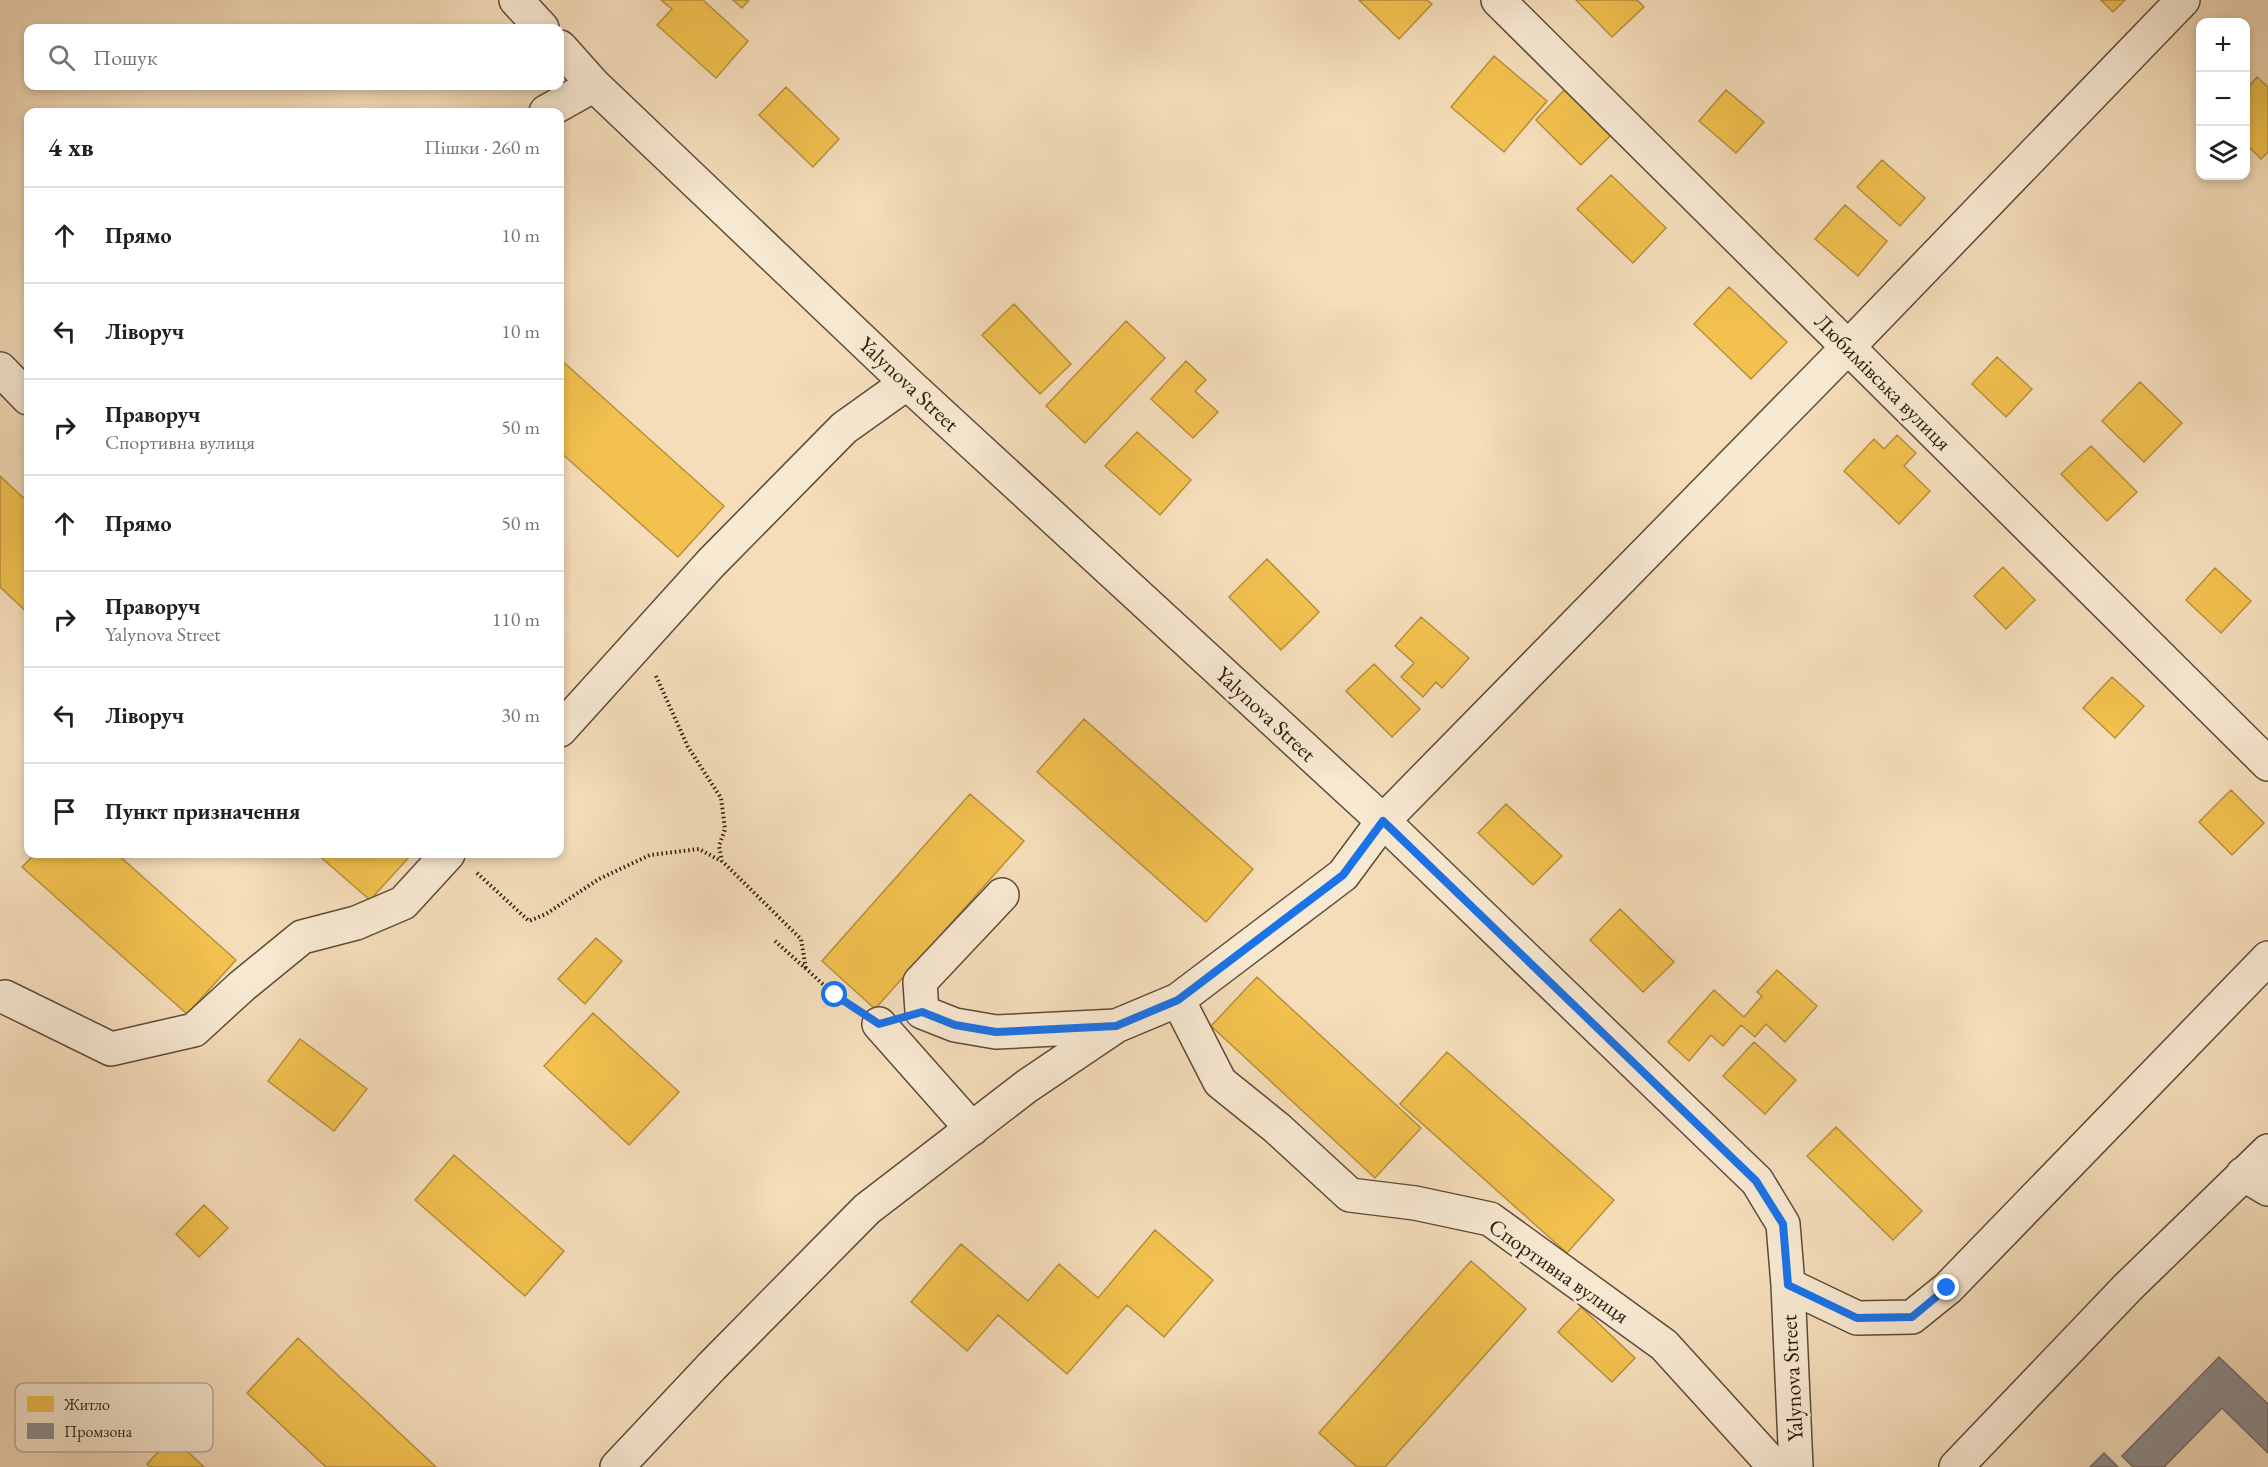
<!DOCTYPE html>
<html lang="uk">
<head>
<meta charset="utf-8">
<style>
	body { margin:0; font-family:"EB Garamond",serif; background:#f6f6f6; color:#202124 }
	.controls { position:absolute; right:18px; top:18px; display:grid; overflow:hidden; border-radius:12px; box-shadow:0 3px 9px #0003 }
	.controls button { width:54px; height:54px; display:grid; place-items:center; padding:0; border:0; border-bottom:2px solid #e0e0e0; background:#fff; color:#202124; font:30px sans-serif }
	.stop { position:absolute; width:18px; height:18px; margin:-14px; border:4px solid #1a73e8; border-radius:50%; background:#fff }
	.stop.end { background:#1a73e8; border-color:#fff; box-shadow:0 2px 6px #0008 }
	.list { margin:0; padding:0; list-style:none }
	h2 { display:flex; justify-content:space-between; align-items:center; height:78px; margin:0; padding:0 24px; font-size:26px }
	h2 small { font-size:20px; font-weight:400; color:#757577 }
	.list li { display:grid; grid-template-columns:39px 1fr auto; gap:18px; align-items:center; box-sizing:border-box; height:96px; padding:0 24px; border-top:2px solid #e0e0e0 }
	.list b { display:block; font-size:22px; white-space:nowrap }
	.list p { margin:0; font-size:20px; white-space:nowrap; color:#757577 }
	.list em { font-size:20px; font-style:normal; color:#757577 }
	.icon { flex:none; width:33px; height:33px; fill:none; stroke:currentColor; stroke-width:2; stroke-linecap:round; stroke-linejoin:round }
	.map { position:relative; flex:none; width:2268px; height:1467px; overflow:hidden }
	.search { position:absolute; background:#fff; box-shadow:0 3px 9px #0003; left:24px; top:24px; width:540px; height:66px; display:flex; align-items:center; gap:15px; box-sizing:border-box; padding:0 21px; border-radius:12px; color:#757577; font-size:22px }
	.panel { position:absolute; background:#fff; box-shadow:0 3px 9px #0003; left:24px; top:108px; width:540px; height:750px; border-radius:12px }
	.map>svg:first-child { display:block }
	.homes { fill:#f2c14e; stroke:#b78f3b; stroke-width:1.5 }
	.industry { fill:#8d8d92; stroke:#706a6a; stroke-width:1.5 }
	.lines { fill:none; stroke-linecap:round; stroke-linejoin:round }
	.minor-casing { stroke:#5e4b39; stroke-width:36 }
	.path { stroke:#2c1a0e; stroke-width:4; stroke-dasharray:1.5 3; stroke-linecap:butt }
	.minor { stroke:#f8e9d2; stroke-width:33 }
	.route { stroke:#1a73e8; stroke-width:8 }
	.labels { text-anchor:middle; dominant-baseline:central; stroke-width:6; stroke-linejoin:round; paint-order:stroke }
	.street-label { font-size:22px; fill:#2c1a0e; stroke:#f8e9d2 }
	.key { fill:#f8e9d2; stroke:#bbab97; stroke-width:1.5 }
	.key-label { font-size:16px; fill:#2c1a0e }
</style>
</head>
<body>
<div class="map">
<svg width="2268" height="1467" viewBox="0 0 2268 1467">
	<rect width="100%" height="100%" fill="#f5ddba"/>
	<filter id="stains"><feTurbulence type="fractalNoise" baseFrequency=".00333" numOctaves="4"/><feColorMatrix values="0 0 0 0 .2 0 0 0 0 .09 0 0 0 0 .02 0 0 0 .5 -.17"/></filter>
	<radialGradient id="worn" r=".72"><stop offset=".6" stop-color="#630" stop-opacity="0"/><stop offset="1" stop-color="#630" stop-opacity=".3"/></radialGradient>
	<path class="homes" d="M661,0H703L748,41L716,78L657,25L672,9Z
		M733,0H749L742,8Z
		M1359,0H1427L1432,4L1399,39Z
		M1576,0H1637L1644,7L1612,37Z
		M2101,0H2125L2113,12Z
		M1494,56L1547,101L1504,152L1451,107Z
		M2257,77L2268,87V152L2261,159L2246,144V90Z
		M786,87L839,139L813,167L759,115Z
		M1565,89L1612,134L1581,165L1536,120Z
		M1726,90L1764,122L1736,153L1699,121Z
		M1882,160L1925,198L1900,226L1857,187Z
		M1611,175L1666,228L1633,263L1577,209Z
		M1845,205L1887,241L1858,276L1815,239Z
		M1729,287L1787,342L1751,379L1694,324Z
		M1014,304L1071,364L1040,394L982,335Z
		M1126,321L1165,358L1085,443L1046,406Z
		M1997,357L2032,389L2006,417L1972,384Z
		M560,359L724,506L678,557L560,452Z
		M1186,361L1206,380L1195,391L1218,412L1193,438L1151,399Z
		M2140,382L2182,423L2144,462L2102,421Z
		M1137,432L1191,480L1160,515L1105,466Z
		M1897,435L1916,453L1904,466L1930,491L1899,524L1844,471L1874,439L1884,449Z
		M2091,446L2137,492L2107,521L2061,474Z
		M0,476L28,502V613L0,587Z
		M1267,559L1319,612L1281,650L1229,597Z
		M2003,567L2035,600L2006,629L1974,596Z
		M2215,568L2251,601L2221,633L2186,600Z
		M1421,617L1469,658L1442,688L1436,682L1423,697L1401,677L1414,663L1395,646Z
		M1374,664L1420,709L1392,737L1346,691Z
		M2112,677L2144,706L2115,738L2083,708Z
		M1084,719L1253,869L1206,922L1037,772Z
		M2231,790L2264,823L2232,855L2199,822Z
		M970,794L1024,841L875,1009L822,961Z
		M1506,804L1562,856L1533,885L1478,833Z
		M35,854H117L236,960L187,1014L22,867Z
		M317,854H412L370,900Z
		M1620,909L1674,962L1643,992L1590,940Z
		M596,938L622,961L585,1004L558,979Z
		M1777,970L1817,1006L1785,1042L1766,1024L1755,1037L1741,1025L1723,1046L1711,1035L1689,1061L1668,1042L1714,990L1744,1017L1762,996L1757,992Z
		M1257,977L1421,1128L1375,1178L1211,1026Z
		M593,1013L679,1092L629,1145L544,1066Z
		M300,1039L367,1089L334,1131L268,1081Z
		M1754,1042L1796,1080L1765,1114L1723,1076Z
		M1447,1052L1614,1200L1567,1253L1400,1104Z
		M1836,1127L1922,1211L1893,1240L1807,1156Z
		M454,1155L564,1251L525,1296L415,1200Z
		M204,1205L228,1228L199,1257L176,1234Z
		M1155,1230L1213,1280L1164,1337L1127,1305L1067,1374L998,1315L967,1351L911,1302L961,1244L1028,1301L1059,1264L1098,1298Z
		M1471,1261L1526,1309L1385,1467H1357L1319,1433Z
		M1581,1307L1635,1358L1612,1382L1558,1332Z
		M298,1338L436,1467H326L247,1393Z
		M172,1437L204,1467H150L147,1464Z"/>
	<path class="industry" d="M2219,1357L2268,1404V1453L2222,1408L2164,1467H2133L2122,1456Z
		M2104,1453L2118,1467H2090Z"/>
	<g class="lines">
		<defs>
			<path id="minor" d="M516,0L542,28
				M1498,0L2268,764
				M560,47L594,85L907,383L1383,821L1757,1181L1783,1224L1788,1285L1796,1467
				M546,112L594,85
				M0,369L28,398
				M560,730L711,563L844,428L907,383
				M1002,895L920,982L922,1012L955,1025L996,1032L1116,1026L1178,1000L1220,1082L1277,1128L1350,1195L1415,1203L1490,1219L1664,1345L1775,1467
				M5,997L111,1049L194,1030L242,986L302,937L356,923L403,903L448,854
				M1178,1000L1343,875L1383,821L1848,347L2183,0
				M879,1024L972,1129
				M2243,1174L2268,1189
				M1788,1285L1857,1318L1912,1317L1948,1288L2268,958
				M617,1467L712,1366L867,1209L1027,1086L1116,1026
				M1956,1467L2128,1287L2268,1151"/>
		</defs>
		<use href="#minor" class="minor-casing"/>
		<path class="path" d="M656,676L688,747L721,798L725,829L719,846L722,861L801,939L806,969
			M477,873L529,921L546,914L599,879L650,855L699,849L721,861
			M775,941L835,995L851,1006"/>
		<use href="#minor" class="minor"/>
	</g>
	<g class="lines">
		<path class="route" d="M835,995L879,1024L922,1012L955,1025L996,1032L1116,1026L1178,1000L1343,875L1383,821L1756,1181L1783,1224L1788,1285L1857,1318L1912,1317L1947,1288"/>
	</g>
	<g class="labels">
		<g class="street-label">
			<text transform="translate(1883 382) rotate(45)">Любимівська вулиця</text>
			<text transform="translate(909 384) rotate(43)">Yalynova Street</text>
			<text transform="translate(1266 714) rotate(43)">Yalynova Street</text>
			<text transform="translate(1559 1271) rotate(35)">Спортивна вулиця</text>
			<text transform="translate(1792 1378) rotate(-93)">Yalynova Street</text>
		</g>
	</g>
	<rect x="15" y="1383" width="198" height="69" rx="9" class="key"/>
	<rect x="27" y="1396" width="27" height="16" fill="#f2c14e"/>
	<rect x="27" y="1423" width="27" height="16" fill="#8d8d92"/>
	<g class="key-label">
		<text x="64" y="1410">Житло</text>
		<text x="64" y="1437">Промзона</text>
	</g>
	<rect width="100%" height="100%" filter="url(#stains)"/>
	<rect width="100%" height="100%" fill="url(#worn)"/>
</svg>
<div class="controls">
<button>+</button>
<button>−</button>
<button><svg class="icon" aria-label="layers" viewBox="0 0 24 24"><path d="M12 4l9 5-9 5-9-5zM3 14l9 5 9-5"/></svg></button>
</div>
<div class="stop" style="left:835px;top:995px"></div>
<div class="stop end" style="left:1947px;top:1288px"></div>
<div class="search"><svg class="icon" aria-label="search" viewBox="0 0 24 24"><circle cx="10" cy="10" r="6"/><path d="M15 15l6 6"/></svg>Пошук</div>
<section class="panel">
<h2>4 хв<small>Пішки · 260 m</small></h2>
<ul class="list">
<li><svg class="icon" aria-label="ahead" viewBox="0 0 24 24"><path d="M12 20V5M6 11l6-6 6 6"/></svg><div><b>Прямо</b></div><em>10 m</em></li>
<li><svg class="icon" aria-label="left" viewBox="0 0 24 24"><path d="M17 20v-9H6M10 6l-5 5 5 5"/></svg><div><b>Ліворуч</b></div><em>10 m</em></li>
<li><svg class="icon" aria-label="right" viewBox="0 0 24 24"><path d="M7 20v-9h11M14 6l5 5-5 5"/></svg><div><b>Праворуч</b><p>Спортивна вулиця</p></div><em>50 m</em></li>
<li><svg class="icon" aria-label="ahead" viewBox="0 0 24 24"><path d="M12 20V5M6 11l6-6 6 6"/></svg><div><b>Прямо</b></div><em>50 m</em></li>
<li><svg class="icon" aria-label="right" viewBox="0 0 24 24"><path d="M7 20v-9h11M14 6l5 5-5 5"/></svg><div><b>Праворуч</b><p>Yalynova Street</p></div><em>110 m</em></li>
<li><svg class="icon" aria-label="left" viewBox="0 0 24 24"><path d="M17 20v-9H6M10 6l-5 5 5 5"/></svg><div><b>Ліворуч</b></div><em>30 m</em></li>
<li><svg class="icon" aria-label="arrive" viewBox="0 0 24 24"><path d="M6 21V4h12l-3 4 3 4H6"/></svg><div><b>Пункт призначення</b></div></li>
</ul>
</section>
</div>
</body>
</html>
